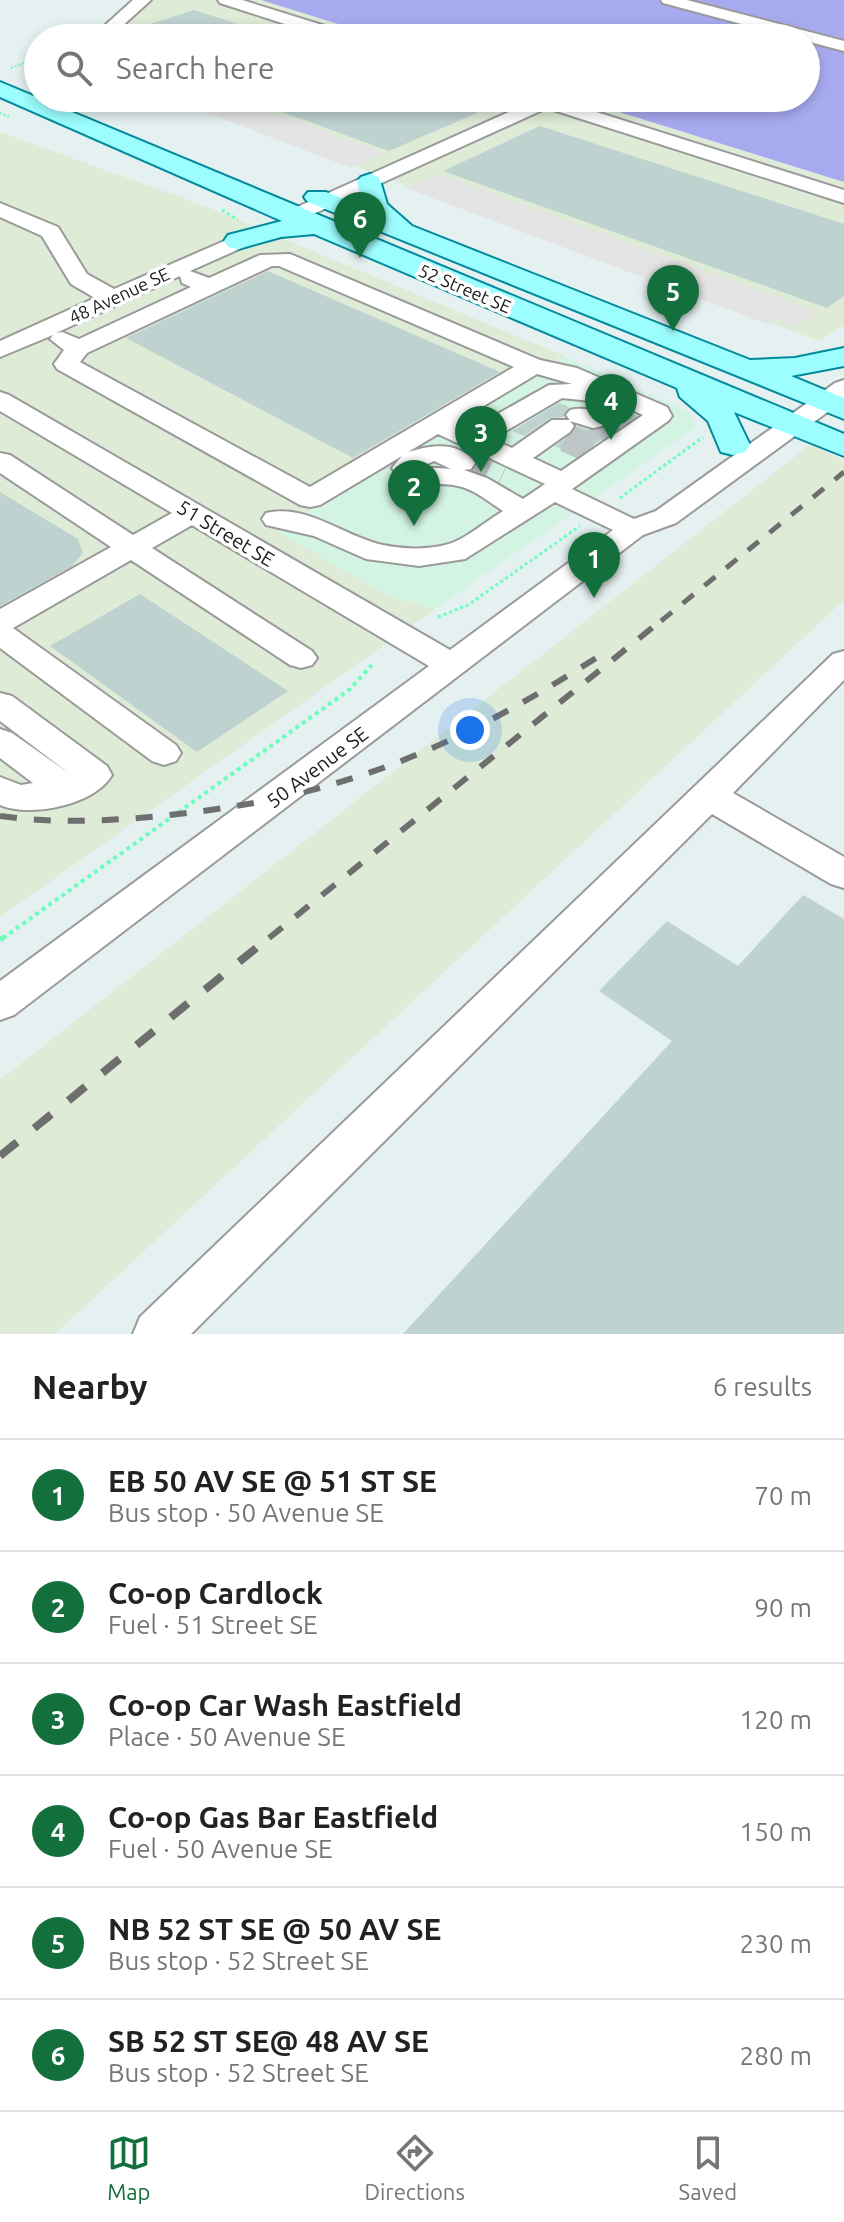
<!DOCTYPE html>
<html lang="en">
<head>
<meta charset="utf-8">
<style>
	body { margin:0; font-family:Ubuntu,sans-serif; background:#f2f2f2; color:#222 }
	.you { position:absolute; left:470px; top:730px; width:28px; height:28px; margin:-20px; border:6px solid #fff; border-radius:50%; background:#1a73e8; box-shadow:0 0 0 12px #1a73e833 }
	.badge { display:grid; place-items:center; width:52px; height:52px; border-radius:50%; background:#13703d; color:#fff; font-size:26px; font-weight:700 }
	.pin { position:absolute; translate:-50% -66px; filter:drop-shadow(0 2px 4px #0008) }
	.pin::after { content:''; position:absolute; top:42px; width:28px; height:24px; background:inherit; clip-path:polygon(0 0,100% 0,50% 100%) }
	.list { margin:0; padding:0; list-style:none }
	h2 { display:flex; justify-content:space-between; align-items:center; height:104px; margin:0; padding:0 32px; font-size:34px }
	h2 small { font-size:26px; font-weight:400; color:#767676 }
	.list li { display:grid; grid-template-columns:52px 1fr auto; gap:24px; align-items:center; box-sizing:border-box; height:112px; padding:0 32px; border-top:2px solid #e0e0e0 }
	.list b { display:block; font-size:30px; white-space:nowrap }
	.list p { margin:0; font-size:26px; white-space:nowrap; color:#767676 }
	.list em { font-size:26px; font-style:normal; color:#767676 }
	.icon { flex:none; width:44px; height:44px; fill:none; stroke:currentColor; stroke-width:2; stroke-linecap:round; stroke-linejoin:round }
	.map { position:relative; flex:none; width:844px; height:1334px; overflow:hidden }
	.search { position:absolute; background:#fff; box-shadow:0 4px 12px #0003; left:24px; right:24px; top:24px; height:88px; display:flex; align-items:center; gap:20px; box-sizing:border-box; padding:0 28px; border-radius:44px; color:#767676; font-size:30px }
	.sheet { height:776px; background:#fff }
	nav { display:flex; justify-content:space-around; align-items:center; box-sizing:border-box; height:112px; border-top:2px solid #e0e0e0; background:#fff; font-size:22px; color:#767676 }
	nav a { display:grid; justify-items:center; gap:4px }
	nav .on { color:#13703d }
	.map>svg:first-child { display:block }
	.commercial { fill:#d3f3e3 }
	.industrial { fill:#deebd7 }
	.grass { fill:#a7aaef }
	.parking { fill:#e4e4e4 }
	.building { fill:#bed2cf }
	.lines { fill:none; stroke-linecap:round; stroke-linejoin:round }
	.minor-tunnel { stroke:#bec6c7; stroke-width:28; stroke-dasharray:28 14; stroke-linecap:butt }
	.minor-casing { stroke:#9a9a9a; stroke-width:4 }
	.major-casing { stroke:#008a9c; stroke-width:4 }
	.path-far3 { stroke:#69ffbb; stroke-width:2; stroke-dasharray:2 2; stroke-linecap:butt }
	.path-far2 { stroke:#69ffbb; stroke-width:3; stroke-dasharray:3 3; stroke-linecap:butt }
	.path-far1 { stroke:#69ffbb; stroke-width:4; stroke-dasharray:4 4; stroke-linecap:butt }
	.path { stroke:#69ffbb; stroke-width:5; stroke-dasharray:5 5; stroke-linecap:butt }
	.minor { fill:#fff; fill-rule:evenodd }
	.major { fill:#9dfeff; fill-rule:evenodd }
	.rail-far2 { stroke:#6e6e6e; stroke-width:5; stroke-dasharray:14 14; stroke-linecap:butt }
	.rail-far1 { stroke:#6e6e6e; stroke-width:6; stroke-dasharray:17 17; stroke-linecap:butt }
	.rail { stroke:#6e6e6e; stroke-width:8; stroke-dasharray:22 22; stroke-linecap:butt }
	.labels { text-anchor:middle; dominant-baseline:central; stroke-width:7; stroke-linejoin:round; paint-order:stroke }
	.far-street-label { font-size:18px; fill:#202020; stroke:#fff }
	.street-label { font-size:20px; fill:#202020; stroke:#fff }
</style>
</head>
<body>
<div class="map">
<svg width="844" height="1334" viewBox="0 0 844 1334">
	<rect width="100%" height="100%" fill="#e5f0f1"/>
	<path class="commercial" d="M564,356L689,412L696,427L435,609L389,596L275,531Z"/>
	<path class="industrial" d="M135,0H261L383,38H83Z
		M174,98H574L844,182V325L819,341Z
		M0,132L210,208L564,356L276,531L389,596L435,609L0,917Z
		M811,444L844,461V600L55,1334H0V1080Z"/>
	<path class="grass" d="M261,0H844V182L574,98H806V38H383Z"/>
	<path class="parking" d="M169,98H234L384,153L351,168Z
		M438,174L818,312L797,327L775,319L767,324L406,188Z"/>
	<path class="building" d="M194,10L269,34L268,38H120L119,34Z
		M250,98H464L491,107L389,151L249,100Z
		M540,126L844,224V296L827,308L443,171Z
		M268,271L500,372L353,458L126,338Z
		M559,403L569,407L564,417L550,418L524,436L512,431Z
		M615,406L637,416L577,456L555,446L572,434L577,426L592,431L603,429L609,420L604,413Z
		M0,492L78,539L83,553L72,566L0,606Z
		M140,594L288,691L197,752L50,646Z
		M803,895L844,919V1334H403L672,1041L599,991L667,921L738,966Z"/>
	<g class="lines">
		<path class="minor-tunnel" d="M593,420L619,432
			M566,438L593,450
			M461,463L500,481"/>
		<defs>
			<path id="minor" d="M133,0H151L109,38H91Z
				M218,0H242L351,34L353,38H328L220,3Z
				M661,0H687L844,41V51L806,41V38H794L663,3Z
				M524,98H552L844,190V203L547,108L300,220L293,222L282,216L286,212L529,103Z
				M0,203L58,227L87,274L114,289L238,235L249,241L246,246L190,271L209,278L260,255L290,254L540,360L577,368L667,407L672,416L668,421L572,489L634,519L656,511L835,383L844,380V400L676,523L643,535L14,1015L0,1020V981L429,666L192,525L152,548L312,651L317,658L312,665L301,668L290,665L131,560L13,628L176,745L181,753L176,761L164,765L152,761L0,648V609L111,547L0,473V453L10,455L133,535L172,513L0,411V392L9,395L450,650L613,530L555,502L465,559L419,566L366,559L314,536L266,525L262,519L266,513C307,503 345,537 383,545C402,549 426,550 445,545C464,541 486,521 503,511C489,502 474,489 458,486C434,480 409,492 392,468L402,456L320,505L310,507L300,505L57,369L54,364L64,350L50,339L53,335L0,357V341L95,298L71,284L42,236L0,217ZM272,266H279L514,367L310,487L80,362L87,353ZM180,276L182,283L191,287L79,339L62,332L56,333ZM537,374L572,384L549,385L471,429L457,422ZM600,396L643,415L561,471L533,458L570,432L574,426L570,421L593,428L602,426L606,420C599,409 582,407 570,410L566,415L570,420H552L512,448L492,439L562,398L590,401ZM438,434L545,484L523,499L487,478L464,470L471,469L475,463C459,440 430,445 408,452ZM434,461L451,469H452L421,467Z
				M844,651V680L733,793L844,857V888L831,884L712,814L191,1334H133L140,1317L833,654Z
				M0,693L12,696L107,766L112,775C95,805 30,818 0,805V777L21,785L33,783L0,758V729L12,733L70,774L0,721Z"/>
			<path id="major" d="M0,82L844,434V456L734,412L750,445L745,452L733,455L721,452L708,421L680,397L677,388L314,234L281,237L238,249L228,247L224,241L228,235L282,221L0,97Z
				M370,174L379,177L387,204L412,226L750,360L795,358L844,348V366L791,376L844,398V419L308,202L304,197L308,192H326L362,206L357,182L361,177Z"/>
		</defs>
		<use href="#minor" class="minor-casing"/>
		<use href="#major" class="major-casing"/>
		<path class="path-far3" d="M11,68L38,58
			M0,113L9,117"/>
		<path class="path-far2" d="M222,210L238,220
			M620,498L703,437
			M438,617L468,605L580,526"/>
		<path class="path-far1" d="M3,938L349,690L372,665"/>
		<path class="path" d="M0,940L5,936"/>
		<use href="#minor" class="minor"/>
		<use href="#major" class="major"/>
		<path class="rail-far2" d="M661,621L844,472"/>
		<path class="rail-far1" d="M0,816C56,824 113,821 169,815C345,797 460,746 607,651
			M269,938L663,619"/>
		<path class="rail" d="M0,1156L271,936"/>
	</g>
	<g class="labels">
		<g class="far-street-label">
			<text transform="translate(465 288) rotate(23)">52 Street SE</text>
			<text transform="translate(119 295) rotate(-25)">48 Avenue SE</text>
		</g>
		<g class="street-label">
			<text transform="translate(226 533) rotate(31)">51 Street SE</text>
			<text transform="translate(317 767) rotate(-37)">50 Avenue SE</text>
		</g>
	</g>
</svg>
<div class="you"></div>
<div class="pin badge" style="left:594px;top:598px">1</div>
<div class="pin badge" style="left:414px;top:526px">2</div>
<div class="pin badge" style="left:481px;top:472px">3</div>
<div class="pin badge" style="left:611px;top:440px">4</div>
<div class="pin badge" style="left:673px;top:331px">5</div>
<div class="pin badge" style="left:360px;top:258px">6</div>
<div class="search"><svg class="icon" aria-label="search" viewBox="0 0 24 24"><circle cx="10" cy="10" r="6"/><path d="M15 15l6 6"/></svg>Search here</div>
</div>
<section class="sheet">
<h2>Nearby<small>6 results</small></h2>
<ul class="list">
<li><span class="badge">1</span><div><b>EB 50 AV SE @ 51 ST SE</b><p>Bus stop · 50 Avenue SE</p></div><em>70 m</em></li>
<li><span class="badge">2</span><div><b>Co-op Cardlock</b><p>Fuel · 51 Street SE</p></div><em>90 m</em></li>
<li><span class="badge">3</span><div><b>Co-op Car Wash Eastfield</b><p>Place · 50 Avenue SE</p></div><em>120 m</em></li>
<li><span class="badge">4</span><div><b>Co-op Gas Bar Eastfield</b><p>Fuel · 50 Avenue SE</p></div><em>150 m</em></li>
<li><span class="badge">5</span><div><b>NB 52 ST SE @ 50 AV SE</b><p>Bus stop · 52 Street SE</p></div><em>230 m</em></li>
<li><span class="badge">6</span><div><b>SB 52 ST SE@ 48 AV SE</b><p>Bus stop · 52 Street SE</p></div><em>280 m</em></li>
</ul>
</section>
<nav>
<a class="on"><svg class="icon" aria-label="map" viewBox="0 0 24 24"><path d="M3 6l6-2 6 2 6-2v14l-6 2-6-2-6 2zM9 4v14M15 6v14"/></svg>Map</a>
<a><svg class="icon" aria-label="directions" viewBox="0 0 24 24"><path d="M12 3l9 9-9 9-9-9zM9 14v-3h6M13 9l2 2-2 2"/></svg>Directions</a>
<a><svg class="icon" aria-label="saved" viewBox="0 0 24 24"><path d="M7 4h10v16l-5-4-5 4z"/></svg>Saved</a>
</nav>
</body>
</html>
